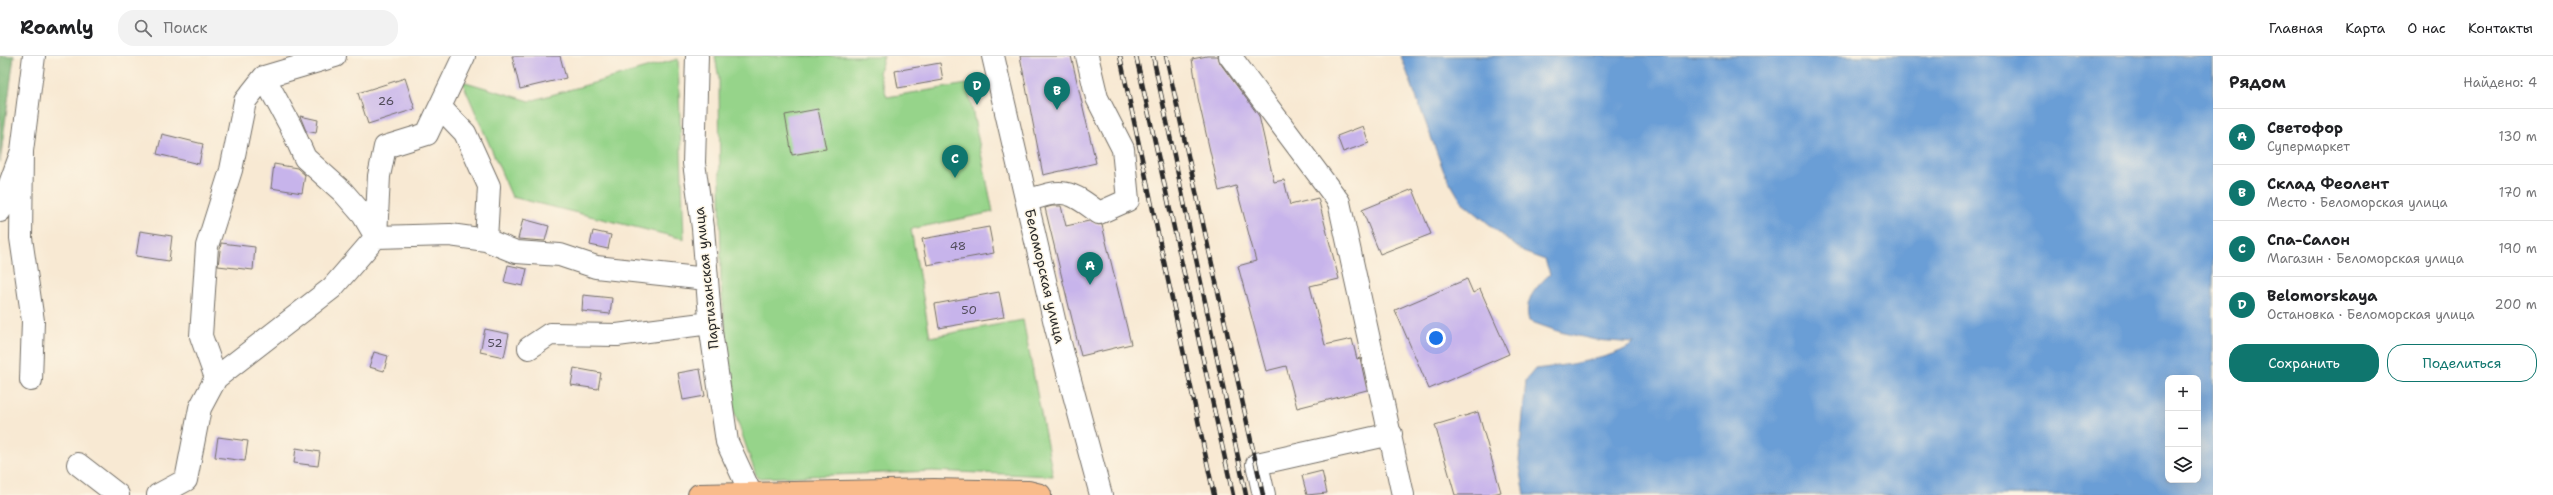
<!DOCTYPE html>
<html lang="ru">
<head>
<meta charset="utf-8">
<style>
	body { margin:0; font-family:"Shantell Sans",sans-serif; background:#f2f2f2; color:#202124 }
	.controls { position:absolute; right:12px; bottom:12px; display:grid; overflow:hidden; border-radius:8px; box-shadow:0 4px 16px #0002 }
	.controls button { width:36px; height:36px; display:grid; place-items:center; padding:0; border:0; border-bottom:1px solid #e0e0e0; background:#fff; color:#202124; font:20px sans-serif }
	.you { position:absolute; left:1436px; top:282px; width:14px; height:14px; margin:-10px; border:3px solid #fff; border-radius:50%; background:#1a73e8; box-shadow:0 0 0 6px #1a73e833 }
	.badge { display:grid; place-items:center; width:26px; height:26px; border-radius:50%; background:#0f766e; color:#fff; font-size:13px; font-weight:700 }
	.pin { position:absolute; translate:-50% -33px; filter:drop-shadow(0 1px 2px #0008) }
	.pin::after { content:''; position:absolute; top:21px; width:14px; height:12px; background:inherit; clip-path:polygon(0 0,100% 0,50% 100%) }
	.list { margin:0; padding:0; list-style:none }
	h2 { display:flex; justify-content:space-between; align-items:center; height:52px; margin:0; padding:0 16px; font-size:17px }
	h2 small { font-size:13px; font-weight:400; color:#757577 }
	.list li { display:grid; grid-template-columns:26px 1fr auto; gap:12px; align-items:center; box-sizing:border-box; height:56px; padding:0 16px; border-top:1px solid #e0e0e0 }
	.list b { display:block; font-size:15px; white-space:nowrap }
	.list p { margin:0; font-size:13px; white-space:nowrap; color:#757577 }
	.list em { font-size:13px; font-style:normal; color:#757577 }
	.actions { display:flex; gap:8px; padding:12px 16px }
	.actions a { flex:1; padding:9px 0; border:1px solid #0f766e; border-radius:16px; text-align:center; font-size:14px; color:#0f766e }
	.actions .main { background:#0f766e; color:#fff }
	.icon { flex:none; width:22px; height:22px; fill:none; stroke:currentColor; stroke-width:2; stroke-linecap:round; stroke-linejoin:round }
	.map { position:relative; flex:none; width:2213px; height:439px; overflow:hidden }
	header { display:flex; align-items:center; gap:24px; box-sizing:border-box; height:56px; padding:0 20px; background:#fff; border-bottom:1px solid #e0e0e0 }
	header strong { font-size:19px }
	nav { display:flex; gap:22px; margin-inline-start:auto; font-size:14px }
	.search { width:280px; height:36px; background:#f2f2f2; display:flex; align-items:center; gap:10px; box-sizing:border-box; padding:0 14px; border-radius:16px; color:#757577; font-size:15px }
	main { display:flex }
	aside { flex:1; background:#fff }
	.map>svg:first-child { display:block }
	.green { fill:#96d48a; stroke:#60805a }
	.forest { fill:#78b676; stroke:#527050 }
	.water { fill:#6a9ed6; stroke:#4a6480; fill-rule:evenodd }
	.building { fill:#c7b4eb }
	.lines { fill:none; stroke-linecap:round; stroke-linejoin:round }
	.minor-casing { stroke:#736e66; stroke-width:24 }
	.major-casing { stroke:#736e66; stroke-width:24 }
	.minor { stroke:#fff; stroke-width:22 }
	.major { stroke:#f9bc8a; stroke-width:22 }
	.rail-casing { stroke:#2b2b2b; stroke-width:4.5 }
	.rail { stroke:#fcf5e5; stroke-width:3; stroke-dasharray:9; stroke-linecap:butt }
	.labels { text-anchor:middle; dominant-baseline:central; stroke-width:3; stroke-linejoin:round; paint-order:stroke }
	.number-label { font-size:12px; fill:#524d5b }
	.street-label { font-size:14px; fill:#2b2b2b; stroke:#fcf5e5 }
</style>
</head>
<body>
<header>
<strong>Roamly</strong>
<div class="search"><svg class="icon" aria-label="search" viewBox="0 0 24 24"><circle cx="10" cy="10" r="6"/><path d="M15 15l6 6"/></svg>Поиск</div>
<nav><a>Главная</a><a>Карта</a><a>О нас</a><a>Контакты</a></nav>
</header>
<main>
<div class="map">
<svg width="2213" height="439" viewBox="0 0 2213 439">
	<rect width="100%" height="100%" fill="#fcf5e5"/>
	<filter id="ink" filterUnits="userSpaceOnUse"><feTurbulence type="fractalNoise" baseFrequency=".025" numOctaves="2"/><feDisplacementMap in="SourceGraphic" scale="8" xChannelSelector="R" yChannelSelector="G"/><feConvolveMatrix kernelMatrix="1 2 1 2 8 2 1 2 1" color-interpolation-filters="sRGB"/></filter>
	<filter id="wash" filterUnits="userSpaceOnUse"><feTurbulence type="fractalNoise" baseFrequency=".012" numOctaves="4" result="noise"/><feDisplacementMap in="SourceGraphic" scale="16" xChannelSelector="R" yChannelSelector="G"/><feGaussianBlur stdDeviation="0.9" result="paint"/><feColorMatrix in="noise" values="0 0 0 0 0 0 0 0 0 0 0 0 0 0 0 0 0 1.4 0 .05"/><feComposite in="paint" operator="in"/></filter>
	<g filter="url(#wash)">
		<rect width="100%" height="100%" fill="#f8e9d3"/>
		<path class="green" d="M715,0H884L879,17L887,41L967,28L993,156L911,173L930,281L1023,264L1053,420L932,415L757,422L734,355L721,230L719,23Z
			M678,3L684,183L512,141L462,25L530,45Z"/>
		<path class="forest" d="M0,0H14L0,106Z"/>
		<path class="water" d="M1401,0H2213V439H1525L1519,405L1526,324L1535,313C1560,310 1616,303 1634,287L1596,284L1560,276L1529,265C1523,244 1536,231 1550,218L1545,204L1523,196L1461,145L1444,116ZM2168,322H2198V424H2168Z"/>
		<g id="blocks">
			<path class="building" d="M512,0H560L566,22L520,33Z
				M1020,0H1071L1096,107L1043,119Z
				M1207,0H1218L1220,7L1259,60L1274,126L1284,124L1290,149L1318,142L1339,223L1310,230L1325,289L1352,283L1357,303L1360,302L1367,334L1297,352L1286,310L1266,315L1238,210L1256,205L1236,130L1219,135L1198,42L1192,3Z
				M940,7L943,24L898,32L895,15Z
				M405,22L415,53L368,68L358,37Z
				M818,53L826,93L792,99L785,59Z
				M300,60L318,64L316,77L306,75Z
				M1363,70L1369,87L1343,96L1337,80Z
				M162,78L203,88L199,108L157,98Z
				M274,108L297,112L305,119L302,137L271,132Z
				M1413,133L1431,178L1380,198L1362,154Z
				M1052,150H1061L1066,170L1089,165L1102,169L1131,288L1081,300L1045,152Z
				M523,163L549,170L545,185L518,183Z
				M989,171L994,197L927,209L922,183Z
				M140,175L172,180L169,205L136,200Z
				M593,175L611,179L608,193L590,189Z
				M221,187L255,191L253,214L218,210Z
				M508,209L527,213L523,230L504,226Z
				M1467,223L1473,237L1480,233L1509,298L1429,333L1395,254Z
				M999,236L1004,261L939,272L935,248Z
				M583,239L612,242L610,258L582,255Z
				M485,273L509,278L504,301L480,296Z
				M374,296L388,300L384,315L369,311Z
				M574,312L601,317L598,333L571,329Z
				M700,313L705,340L683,344L678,317Z
				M1478,356L1501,436L1489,439H1455L1435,369Z
				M218,381L248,385L245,405L215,401Z
				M296,392L320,396L318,410L294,407Z
				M1322,415L1327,437L1307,439L1302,420Z"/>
		</g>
	</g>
	<g filter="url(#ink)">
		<use href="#blocks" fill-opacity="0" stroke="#736e66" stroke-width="1"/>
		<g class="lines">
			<defs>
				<path id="minor" d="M697,0L694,107L703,172L711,275L727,386L751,438
					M993,0L1056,272L1101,439
					M1230,0L1339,146L1403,439
					M264,21L335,0
					M440,51L465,77L489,130L486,184L516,196L560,199L596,211L707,223
					M22,95L21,182L33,265L31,324
					M1027,145C1063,132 1069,134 1099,157L1128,144L1123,93L1097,42L1087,0
					M0,155L22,95L34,0
					M529,292L550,278L617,279L710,267
					M216,322L201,280L207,190L231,114L245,45L264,21L291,71L305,102L343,136L363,159L376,181L450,179L486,184
					M78,408L118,439
					M158,439L186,424L200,352L216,322L332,232L376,181L379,120L385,91L427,78L464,0
					M1264,439L1257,408L1391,378"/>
				<path id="major" d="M699,439L934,434L1028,436L1040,439"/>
			</defs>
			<use href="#minor" class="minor-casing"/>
			<use href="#major" class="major-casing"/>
			<use href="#minor" class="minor"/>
			<use href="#major" class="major"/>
			<defs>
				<path id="rail" d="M1120,0L1214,439
					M1136,0L1233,439
					M1153,0L1246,439
					M1166,0L1263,439"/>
			</defs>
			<use href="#rail" class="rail-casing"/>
			<use href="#rail" class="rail"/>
		</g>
	</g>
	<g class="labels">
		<g class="number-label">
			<text x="386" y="45">26</text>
			<text x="958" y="190">48</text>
			<text x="969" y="254">50</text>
			<text x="495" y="287">52</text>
		</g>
		<g class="street-label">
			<text transform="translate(1045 220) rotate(77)">Беломорская улица</text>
			<text transform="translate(706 222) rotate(-96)">Партизанская улица</text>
		</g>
	</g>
</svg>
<div class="controls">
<button>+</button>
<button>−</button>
<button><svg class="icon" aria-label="layers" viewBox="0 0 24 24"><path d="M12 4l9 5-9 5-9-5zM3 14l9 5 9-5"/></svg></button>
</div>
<div class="you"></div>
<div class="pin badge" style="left:1090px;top:229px">A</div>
<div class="pin badge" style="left:1057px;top:54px">B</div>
<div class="pin badge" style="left:955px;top:122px">C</div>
<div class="pin badge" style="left:977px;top:49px">D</div>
</div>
<aside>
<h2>Рядом<small>Найдено: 4</small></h2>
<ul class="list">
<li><span class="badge">A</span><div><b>Светофор</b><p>Супермаркет</p></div><em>130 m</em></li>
<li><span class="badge">B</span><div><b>Склад Феолент</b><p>Место · Беломорская улица</p></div><em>170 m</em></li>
<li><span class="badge">C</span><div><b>Спа-Салон</b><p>Магазин · Беломорская улица</p></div><em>190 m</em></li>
<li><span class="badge">D</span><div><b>Belomorskaya</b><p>Остановка · Беломорская улица</p></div><em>200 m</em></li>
</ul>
<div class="actions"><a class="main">Сохранить</a><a>Поделиться</a></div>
</aside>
</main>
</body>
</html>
